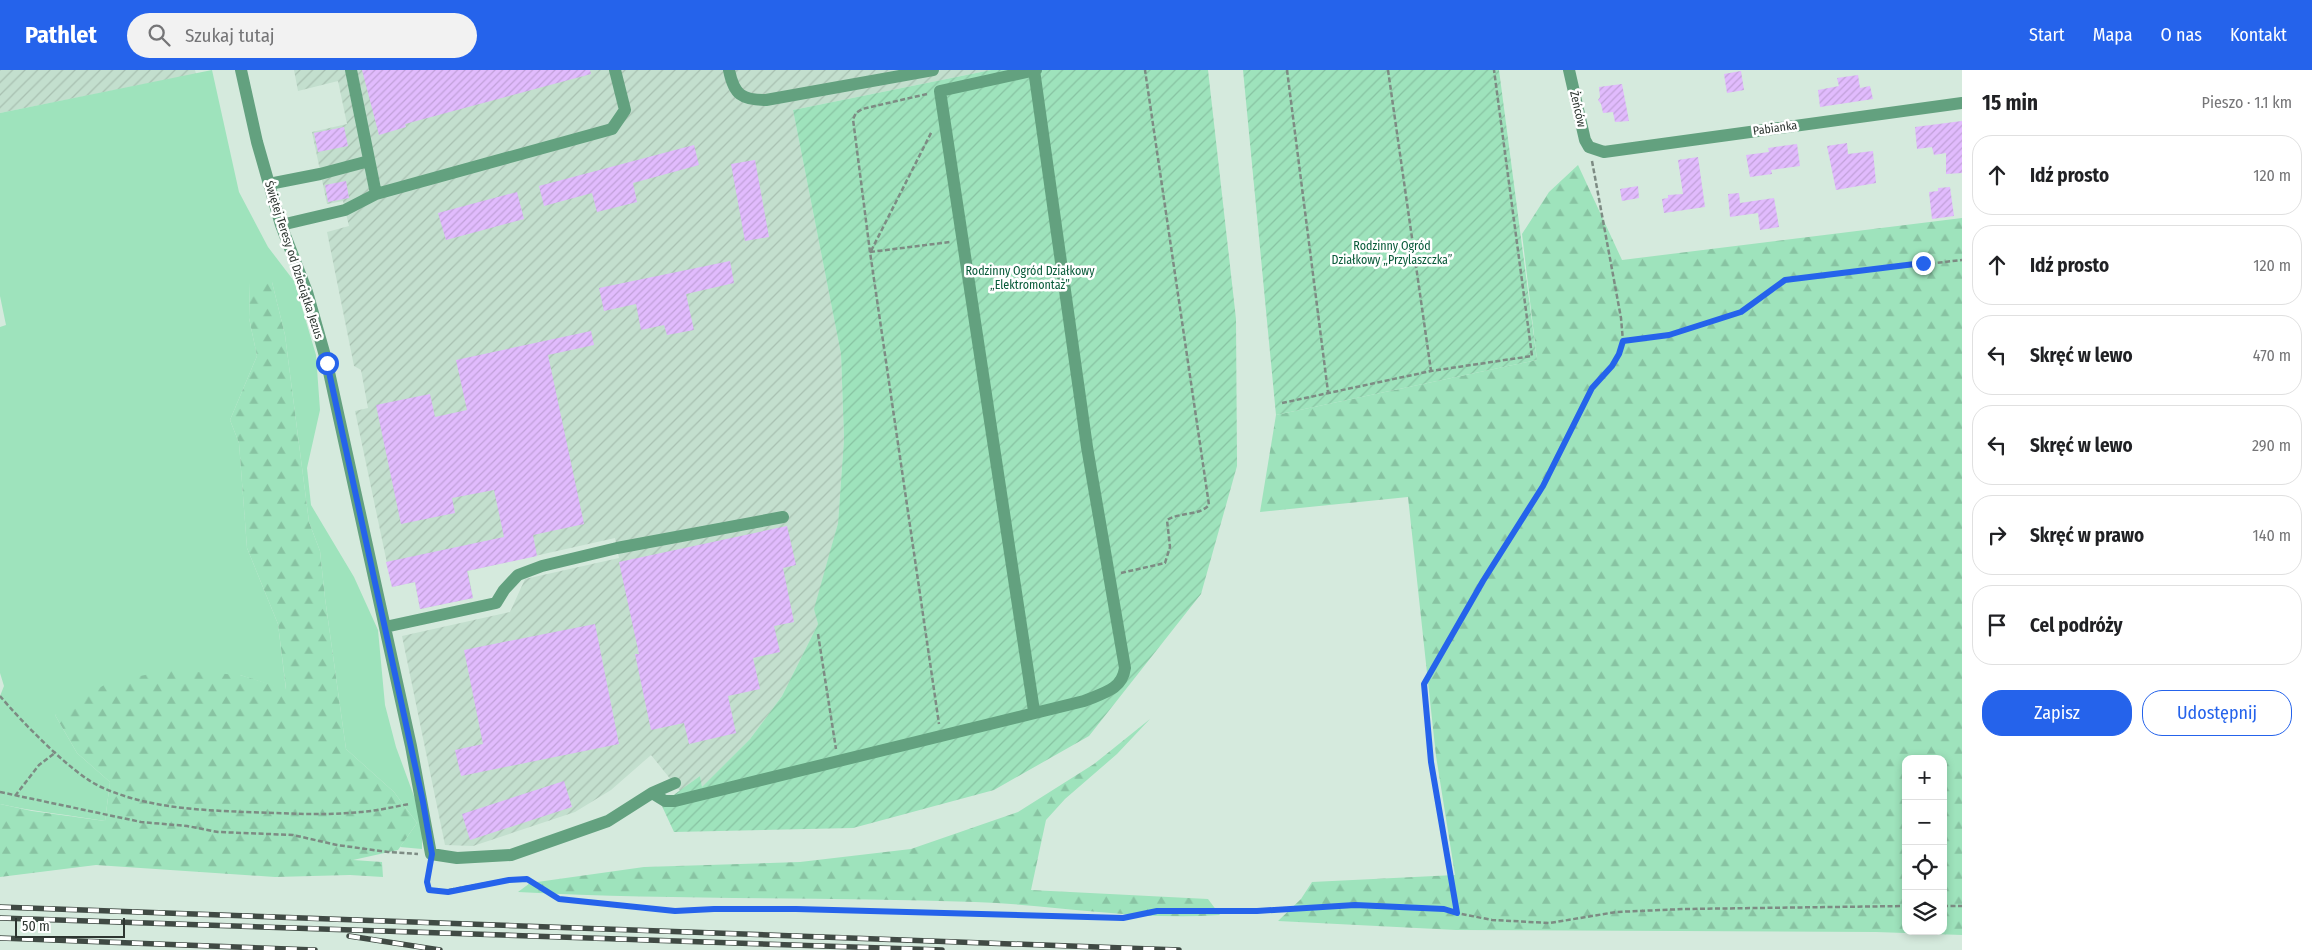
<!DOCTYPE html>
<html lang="pl">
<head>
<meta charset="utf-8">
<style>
	body { margin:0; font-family:"Fira Sans Condensed",sans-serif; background:#f2f2f2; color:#202124 }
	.controls { position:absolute; right:15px; bottom:15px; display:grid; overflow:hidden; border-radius:10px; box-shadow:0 2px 8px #0003 }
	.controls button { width:45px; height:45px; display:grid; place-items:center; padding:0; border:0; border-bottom:1px solid #e0e0e0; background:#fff; color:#202124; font:25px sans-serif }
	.scale { position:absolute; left:15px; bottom:12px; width:110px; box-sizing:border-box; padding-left:5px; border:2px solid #2d3530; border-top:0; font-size:14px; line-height:18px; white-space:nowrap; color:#2d3530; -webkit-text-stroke:4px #fff; paint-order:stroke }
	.stop { position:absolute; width:15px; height:15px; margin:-11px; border:4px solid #2563eb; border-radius:50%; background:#fff }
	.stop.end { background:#2563eb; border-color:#fff; box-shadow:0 1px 5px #0008 }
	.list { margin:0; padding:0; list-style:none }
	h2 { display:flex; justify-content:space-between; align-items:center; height:65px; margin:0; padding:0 20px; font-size:21px }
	h2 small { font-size:16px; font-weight:400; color:#757577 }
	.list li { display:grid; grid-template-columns:32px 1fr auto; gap:15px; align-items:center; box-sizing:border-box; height:80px; margin:0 10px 10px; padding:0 10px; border:1px solid #e0e0e0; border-radius:20px }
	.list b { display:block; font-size:19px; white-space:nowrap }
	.list em { font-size:16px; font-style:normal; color:#757577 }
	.actions { display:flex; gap:10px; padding:15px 20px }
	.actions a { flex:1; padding:11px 0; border:1px solid #2563eb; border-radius:20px; text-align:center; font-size:18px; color:#2563eb }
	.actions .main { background:#2563eb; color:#fff }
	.icon { flex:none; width:28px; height:28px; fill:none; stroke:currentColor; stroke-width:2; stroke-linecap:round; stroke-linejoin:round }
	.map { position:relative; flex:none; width:1962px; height:880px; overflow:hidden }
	header { display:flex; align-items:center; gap:30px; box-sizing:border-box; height:70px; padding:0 25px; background:#2563eb; color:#fff }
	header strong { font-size:24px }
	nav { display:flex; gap:28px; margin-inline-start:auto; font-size:18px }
	.search { width:350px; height:45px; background:#f2f2f2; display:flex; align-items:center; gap:12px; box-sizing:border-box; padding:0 18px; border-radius:28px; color:#757577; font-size:19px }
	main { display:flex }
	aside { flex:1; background:#fff }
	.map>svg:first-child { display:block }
	.industrial { fill:url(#industrial-furrows) }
	.green { fill:#9ee3bc }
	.forest { fill:url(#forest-firs); fill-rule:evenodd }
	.garden { fill:url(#garden-furrows) }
	.building { fill:url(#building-hatch) }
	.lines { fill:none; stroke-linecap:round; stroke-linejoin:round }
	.path { stroke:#7d8b83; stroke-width:2.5; stroke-dasharray:5 2.5; stroke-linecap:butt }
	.minor { stroke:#63a17f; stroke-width:12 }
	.rail-casing { stroke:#404a44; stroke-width:5.5 }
	.rail { stroke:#fff; stroke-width:4; stroke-dasharray:11; stroke-linecap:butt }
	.route { stroke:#2563eb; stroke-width:6 }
	.labels { text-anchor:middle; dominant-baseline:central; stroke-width:5; stroke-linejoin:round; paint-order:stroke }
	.street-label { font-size:12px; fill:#2d3530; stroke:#fff }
	.park-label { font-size:12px; fill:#085a39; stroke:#fff }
</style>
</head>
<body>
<header>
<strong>Pathlet</strong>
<div class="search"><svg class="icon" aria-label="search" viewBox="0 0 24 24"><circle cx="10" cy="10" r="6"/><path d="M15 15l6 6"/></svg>Szukaj tutaj</div>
<nav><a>Start</a><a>Mapa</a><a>O nas</a><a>Kontakt</a></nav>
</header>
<main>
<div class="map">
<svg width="1962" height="880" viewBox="0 0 1962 880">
	<defs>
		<pattern id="industrial-furrows" width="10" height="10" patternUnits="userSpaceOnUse" patternTransform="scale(1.25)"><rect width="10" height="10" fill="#c3dfce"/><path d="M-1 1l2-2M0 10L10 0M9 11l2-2" fill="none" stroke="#a8c0b1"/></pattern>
		<pattern id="forest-firs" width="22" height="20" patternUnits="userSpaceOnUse" patternTransform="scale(1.25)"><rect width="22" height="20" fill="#9ee3bc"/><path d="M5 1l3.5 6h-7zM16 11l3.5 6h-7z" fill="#88c3a2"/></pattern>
		<pattern id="garden-furrows" width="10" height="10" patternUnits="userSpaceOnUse" patternTransform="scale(1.25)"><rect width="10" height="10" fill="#9ee3bc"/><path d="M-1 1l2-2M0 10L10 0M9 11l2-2" fill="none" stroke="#88c3a2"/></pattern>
		<pattern id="building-hatch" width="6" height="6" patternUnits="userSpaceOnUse" patternTransform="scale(1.25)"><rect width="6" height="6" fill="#e1bbfd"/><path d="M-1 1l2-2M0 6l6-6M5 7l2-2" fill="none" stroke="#c1a1d9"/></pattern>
	</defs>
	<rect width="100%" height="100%" fill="#d5eadd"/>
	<path class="industrial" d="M0,0H195L196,4L0,43Z
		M294,0H991L793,40L841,284L844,369L838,453L815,539L818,554L782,626L750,669L702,718L700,706L680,721L651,685L611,720L575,742L473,776L445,775L402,566L510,542L525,509L619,488L615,468L468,501L473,528L420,539L415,512L392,517L355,341L368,338L361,300L354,296L327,162L349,156L343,131L327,134L312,62L347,54L338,11L298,21Z"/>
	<path class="green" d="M212,0L239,122L268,177L294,211L316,285L320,340L307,398L311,435L354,507L378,560L385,635L396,677L422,748V779L400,777L417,753L394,722L346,679L325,528L320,481L309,452L285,265L272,212L250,213L249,248L257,286L230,350L239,373L247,478L278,554L286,620L240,605L55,645L77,683L110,712L105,751C70,745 35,742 0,734V626L4,616L0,603V257L6,255L0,226V43Z"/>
	<path class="forest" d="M1578,95L1622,190L1962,148V865L1876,862L1456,860L1278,851L1301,829L1312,812L1455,805L1436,686L1408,427L1260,442L1276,345L1537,290L1522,164L1549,122ZM1906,689H1943V861H1906Z
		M250,212H272L285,265L309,452L320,481L325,528L346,679L394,722L417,753L398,780L353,790L382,792L383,807L350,805L275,807L96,795L0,807V734L32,741L105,751L110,712L77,683L55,645L109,612L171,600L240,605L286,619L278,554L247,478L239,373L230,350L257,286L249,248Z
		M1150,649L1117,684L1065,729L1046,750L1031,820L1208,829L1220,845C1138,851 1057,835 975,832C823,827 671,830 518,822L530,813L644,797L800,792L911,779L1018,742L1094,694Z"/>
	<path class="garden" d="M991,0H1208L1236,249L1237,396L1201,524L1089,666L994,720L853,758L674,762L661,734L700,706L702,717L750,669L782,626L818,554L814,539L838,453L844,369L841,284L793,40Z
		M1243,0H1499L1537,290L1276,345Z"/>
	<path class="building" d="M362,0H590L591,4L405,54L406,57L379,65Z
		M1741,1L1744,20L1727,23L1724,4Z
		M1858,5L1860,18L1870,16L1873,29L1820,37L1818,20L1839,16L1837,8Z
		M1622,14L1629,51L1615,52L1613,42L1603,43L1601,34L1598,30L1600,27L1599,17Z
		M1962,51V103L1946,104V83L1934,85L1932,77L1917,79L1915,57Z
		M344,57L348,76L318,82L314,63Z
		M1847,73L1848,84L1873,81L1876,113L1836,120L1827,76Z
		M1797,74L1800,96L1771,100L1772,104L1750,107L1746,85L1769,82L1768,78Z
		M694,75L699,95L633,113L637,132L597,142L592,123L544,136L539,116Z
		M1698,87L1705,137L1664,143L1662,129L1668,128V125L1683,124L1678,90Z
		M755,90L769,167L745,171L731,94Z
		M346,111L349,128L328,132L325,115Z
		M1638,116L1639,128L1622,131L1620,119Z
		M1950,117L1954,146L1932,149L1929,122L1938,121V118Z
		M517,122L524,149L446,170L438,143Z
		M1739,123L1740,133L1774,128L1779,157L1760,160L1758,143L1730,147L1728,124Z
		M730,191L734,213L686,224L694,260L667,265L664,255L641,260L636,234L604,241L599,218Z
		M591,261L594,275L548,285L584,454L533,465L537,486L467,501L473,528L420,539L415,512L392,517L386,492L504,467L494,420L452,428L455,443L401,454L376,335L430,324L435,347L467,340L456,290Z
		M787,456L796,495L783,498L794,552L774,556L780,582L753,588L760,619L728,626L736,663L689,674L684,653L651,660L635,584H639L619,492Z
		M595,554L619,674L461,706L455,680L483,674L464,580Z
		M564,711L572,737L470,770L462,744Z"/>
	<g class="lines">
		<path class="path" d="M1287,0L1328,322
			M1388,0L1431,301
			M927,24L862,39L856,43L853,49L870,182L939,654
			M1592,91L1621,248L1623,271L1619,284L1612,296L1592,318L1543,416L1483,511L1423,614L1431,692L1457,843L1492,850L1550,853L1616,842L1684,839L1906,836
			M871,181L932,61
			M870,182L950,172
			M1623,271L1669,265L1741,242L1785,210L1962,190
			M1282,333L1431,301L1532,286L1494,0
			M1121,503L1165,493L1170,477L1167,450C1180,442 1199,446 1209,435L1145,0
			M818,564L836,679
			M0,626C21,651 72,704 101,717C147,738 198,740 246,742C285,743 322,746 360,742C377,741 393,737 409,734
			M0,722L141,752L187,756L218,762L293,765L337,775L388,782L418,784
			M15,726L39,695L56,682
			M429,796L427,812L429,820L438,822L509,809H527L559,829L675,841L769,839L1123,848L1157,841H1257L1355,835L1444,839L1457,843
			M1943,836H1962"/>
		<path class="minor" d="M241,0L257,72L269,114L281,155L307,222L327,293L411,676L431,784L457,788L511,785L608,751L652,723L665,731H675L1084,631C1103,623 1122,620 1125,598L1087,377L1034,0
			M351,0L376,124
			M729,0C734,25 742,30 766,30L933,0
			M1569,0L1585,70L1589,77L1604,82L1962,33
			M269,114L320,104L369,91
			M281,155L345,140L376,124L612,59L625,40L615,0
			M385,557L496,533L504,520L518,505L542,496L617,478L783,447
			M1034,641L940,21L1036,0
			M652,723L675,713"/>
		<defs>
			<path id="rail" d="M0,837L1179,880
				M0,848L942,880
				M349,866L440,880
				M0,868L315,880"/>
		</defs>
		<use href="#rail" class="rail-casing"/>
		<use href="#rail" class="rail"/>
	</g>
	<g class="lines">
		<path class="route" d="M327,293L423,732L432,784L427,812L429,820L448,822L509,810L527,809L559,829L675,841L714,839H796L1123,848L1157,841H1257L1355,835L1444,839L1457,843L1431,692L1424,614L1483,511L1543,416L1592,318L1612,296L1619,284L1623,271L1669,265L1741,242L1785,210L1923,193"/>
	</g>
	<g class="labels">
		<g class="street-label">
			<text transform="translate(1578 39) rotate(77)">Żeńców</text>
			<text transform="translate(1775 58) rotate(-8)">Pabianka</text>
			<text transform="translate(294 190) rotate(72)">Świętej Teresy od Dzieciątka Jezus</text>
		</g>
		<g class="park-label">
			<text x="1392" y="176">Rodzinny Ogród<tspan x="1392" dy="14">Działkowy „Przylaszczka”</tspan></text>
			<text x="1030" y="201">Rodzinny Ogród Działkowy<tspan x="1030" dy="14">„Elektromontaż”</tspan></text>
		</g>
	</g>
</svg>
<div class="controls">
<button>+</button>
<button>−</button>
<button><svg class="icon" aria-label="locate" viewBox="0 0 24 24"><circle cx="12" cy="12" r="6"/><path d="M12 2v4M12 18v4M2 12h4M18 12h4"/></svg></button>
<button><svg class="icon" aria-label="layers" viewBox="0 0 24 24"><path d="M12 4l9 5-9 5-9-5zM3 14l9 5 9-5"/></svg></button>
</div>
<div class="scale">50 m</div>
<div class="stop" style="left:327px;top:293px"></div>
<div class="stop end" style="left:1923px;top:193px"></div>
</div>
<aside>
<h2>15 min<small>Pieszo · 1.1 km</small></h2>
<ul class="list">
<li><svg class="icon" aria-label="ahead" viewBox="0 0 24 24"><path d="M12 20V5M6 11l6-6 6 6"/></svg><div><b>Idź prosto</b></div><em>120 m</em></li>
<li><svg class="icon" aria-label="ahead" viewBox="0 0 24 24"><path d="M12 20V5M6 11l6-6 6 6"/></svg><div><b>Idź prosto</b></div><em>120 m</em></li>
<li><svg class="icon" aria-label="left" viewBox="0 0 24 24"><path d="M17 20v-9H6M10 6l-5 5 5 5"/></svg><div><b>Skręć w lewo</b></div><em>470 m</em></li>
<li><svg class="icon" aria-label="left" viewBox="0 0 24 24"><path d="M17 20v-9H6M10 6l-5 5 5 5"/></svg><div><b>Skręć w lewo</b></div><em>290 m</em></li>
<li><svg class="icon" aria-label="right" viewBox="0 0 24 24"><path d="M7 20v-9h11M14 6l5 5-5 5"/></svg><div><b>Skręć w prawo</b></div><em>140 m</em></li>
<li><svg class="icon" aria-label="arrive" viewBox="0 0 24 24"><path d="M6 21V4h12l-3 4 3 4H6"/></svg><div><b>Cel podróży</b></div></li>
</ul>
<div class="actions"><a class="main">Zapisz</a><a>Udostępnij</a></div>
</aside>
</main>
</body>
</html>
